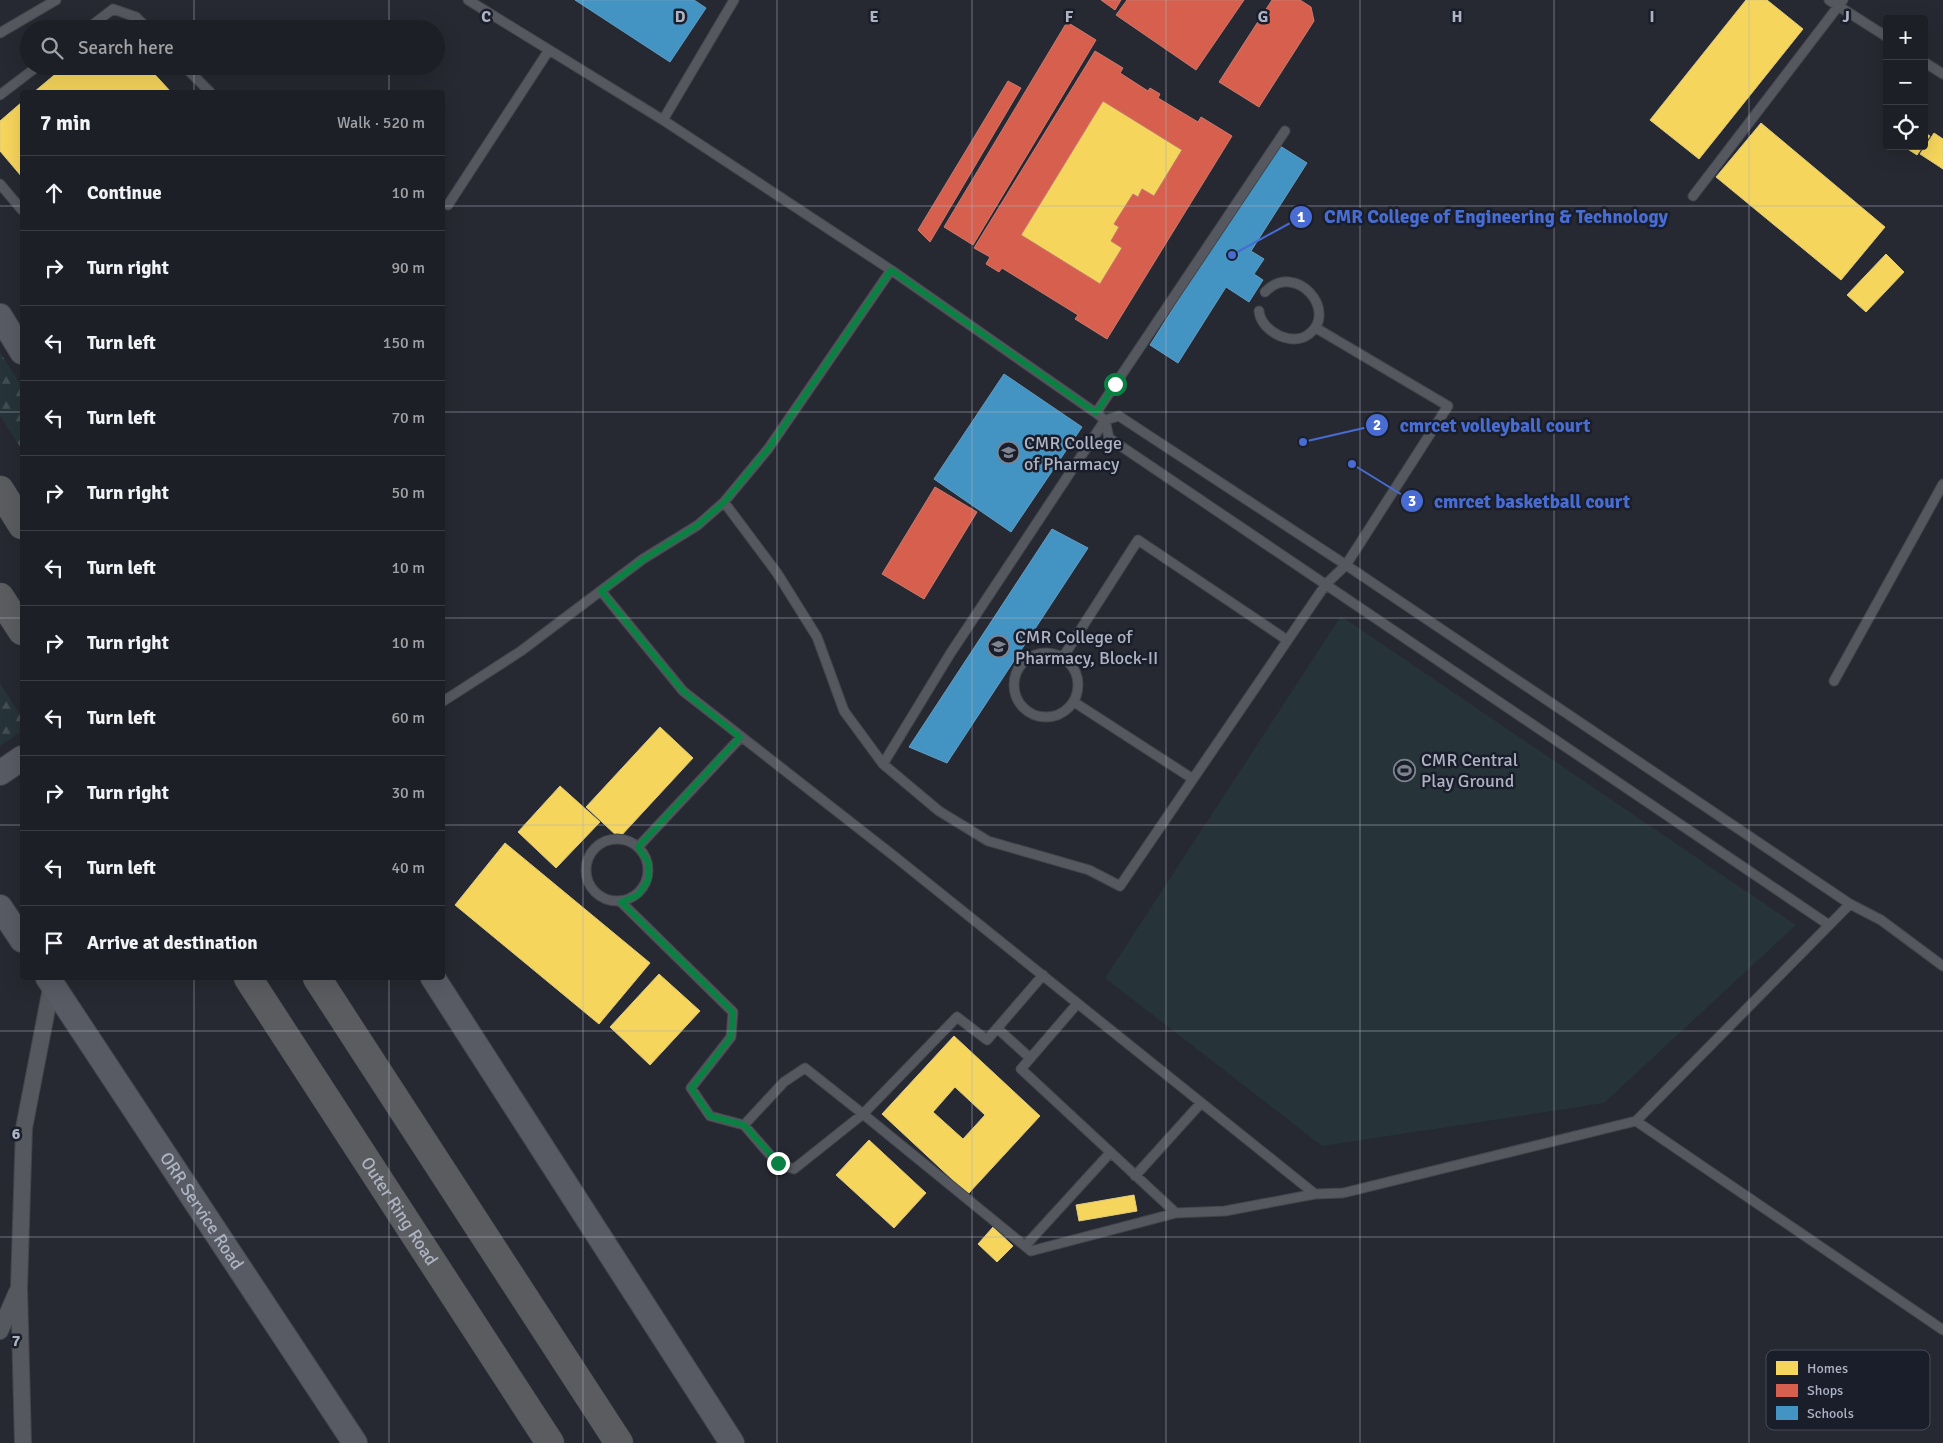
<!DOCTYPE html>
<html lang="en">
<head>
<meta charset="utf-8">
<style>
	body { margin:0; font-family:Signika,sans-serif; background:#292c32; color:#f1f3f6 }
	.controls { position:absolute; right:15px; top:15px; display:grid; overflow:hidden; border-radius:5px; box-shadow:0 5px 20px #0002 }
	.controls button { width:45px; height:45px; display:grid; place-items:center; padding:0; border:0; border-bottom:1px solid #3a3d42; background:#1c1f25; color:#f1f3f6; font:25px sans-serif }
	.stop { position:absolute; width:15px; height:15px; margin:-11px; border:4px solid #0b8043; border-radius:50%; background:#fff }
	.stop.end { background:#0b8043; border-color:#fff; box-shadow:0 1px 5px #0008 }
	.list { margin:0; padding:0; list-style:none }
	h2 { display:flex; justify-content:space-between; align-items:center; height:65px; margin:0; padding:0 20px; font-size:21px }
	h2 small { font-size:16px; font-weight:400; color:#a0a2a7 }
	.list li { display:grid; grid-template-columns:32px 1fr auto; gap:15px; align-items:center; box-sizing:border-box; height:75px; padding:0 20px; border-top:1px solid #3a3d42 }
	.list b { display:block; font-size:19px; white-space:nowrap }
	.list em { font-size:16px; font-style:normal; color:#a0a2a7 }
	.icon { flex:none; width:28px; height:28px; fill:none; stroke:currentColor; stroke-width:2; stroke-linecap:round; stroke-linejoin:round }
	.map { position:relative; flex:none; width:1943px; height:1443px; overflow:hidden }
	.search { position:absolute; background:#1c1f25; box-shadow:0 5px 20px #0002; left:20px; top:20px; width:425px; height:55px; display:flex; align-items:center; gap:12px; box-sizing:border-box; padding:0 18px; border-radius:28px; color:#a0a2a7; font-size:19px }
	.panel { position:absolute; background:#1c1f25; box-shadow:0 5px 20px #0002; left:20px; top:90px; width:425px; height:890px; border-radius:5px }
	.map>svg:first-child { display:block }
	.grass { fill:#263339 }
	.forest { fill:url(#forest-firs) }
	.homes { fill:#f6d55c; stroke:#e0cb7b; fill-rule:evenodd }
	.shops { fill:#d6604d; stroke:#ca7970; fill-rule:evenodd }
	.schools { fill:#4393c3; stroke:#639dc3 }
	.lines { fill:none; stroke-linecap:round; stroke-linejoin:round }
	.service-casing { stroke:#43454c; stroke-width:11 }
	.minor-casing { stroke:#43454c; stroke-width:18 }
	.secondary-casing { stroke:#43454c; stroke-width:26 }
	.motorway-casing { stroke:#42454d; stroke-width:29 }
	.service { stroke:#55585f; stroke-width:9 }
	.minor { stroke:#55585f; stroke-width:16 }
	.secondary { stroke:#585b64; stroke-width:24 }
	.motorway { stroke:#5a5c5f; stroke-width:28 }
	.route { stroke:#0b8043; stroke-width:6 }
	.grid { fill:none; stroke:#aeb3c3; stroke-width:1; stroke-opacity:0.55 }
	.labels { text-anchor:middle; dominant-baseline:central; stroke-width:5; stroke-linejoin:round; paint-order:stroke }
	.poi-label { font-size:18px; fill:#aeb3c3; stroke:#1a1e2b; text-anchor:start }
	.street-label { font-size:18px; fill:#aeb3c3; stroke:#1a1e2b }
	.key { fill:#1a1e2b; stroke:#464b59; stroke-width:1 }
	.key-label { font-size:14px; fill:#aeb3c3 }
	.grid-label { font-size:16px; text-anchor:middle; font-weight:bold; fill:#aeb3c3; stroke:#1a1e2b; stroke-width:5; stroke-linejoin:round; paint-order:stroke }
	.leader { fill:none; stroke:#486cd2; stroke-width:2 }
	.callout-dot { fill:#486cd2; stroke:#1a1e2b; stroke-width:2 }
	.mark-label { font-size:15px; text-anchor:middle; font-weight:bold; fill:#fff }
	.callout-label { font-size:19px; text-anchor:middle; font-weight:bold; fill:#486cd2; stroke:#1a1e2b; stroke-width:5; stroke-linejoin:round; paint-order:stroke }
</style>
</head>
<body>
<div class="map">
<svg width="1943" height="1443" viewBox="0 0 1943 1443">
	<defs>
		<pattern id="forest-firs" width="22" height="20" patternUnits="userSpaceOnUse" patternTransform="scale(1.25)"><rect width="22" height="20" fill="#263339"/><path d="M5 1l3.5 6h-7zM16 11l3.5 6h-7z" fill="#434e54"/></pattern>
	</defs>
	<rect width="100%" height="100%" fill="#262931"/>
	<path class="grass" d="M1341,616L1796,925L1604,1103L1322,1146L1105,978Z"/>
	<path class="forest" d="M0,352L22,387V450L0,416Z
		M0,683L22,718V731L0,746Z"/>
	<path class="homes" d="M1746,0H1767L1803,29L1699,159L1650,120Z
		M65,66H147L171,92H34Z
		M1103,101L1182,150L1154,196L1142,189L1138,197L1133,194L1114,224L1119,227L1111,241L1122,248L1100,284L1021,235Z
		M22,102V177L0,151V121Z
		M1761,123L1885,227L1841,280L1716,177Z
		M1924,132L1930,136L1924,144Z
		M1934,133L1943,139V169L1920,154Z
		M1903,146H1923L1917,155Z
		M1886,254L1904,272L1866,312L1847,295Z
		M660,727L693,758L619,838L586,807Z
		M560,786L600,822L556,868L518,832Z
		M505,843L650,963L599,1024L455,905Z
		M659,974L700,1011L650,1065L610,1027Z
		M954,1036L1040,1116L968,1194L882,1114ZM955,1087L985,1115L963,1139L933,1112Z
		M869,1140L926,1193L894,1228L836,1175Z
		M1134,1195L1137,1211L1079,1221L1076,1205Z
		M993,1227L1013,1246L997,1262L978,1244Z"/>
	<path class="shops" d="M1101,0H1121L1115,10Z
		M1127,0H1244L1196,70L1116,15Z
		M1272,0H1300L1311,7L1314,21L1259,107L1219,82Z
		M1067,22L1096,40L973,245L944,227Z
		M1095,51L1123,68L1120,73L1148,91L1150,88L1160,94L1158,98L1198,122L1201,117L1232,136L1107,339L1075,319L1078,315L1002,268L999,272L986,264L990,257L974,248ZM1103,101L1182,150L1154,196L1142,189L1138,197L1133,194L1114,224L1119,227L1111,241L1122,248L1100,284L1021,235Z
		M1008,81L1021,88L930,242L918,230Z
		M935,487L977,512L924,599L882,574Z"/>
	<path class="schools" d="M575,0H694L706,8L670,62Z
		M1277,144L1307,163L1251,251L1264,259L1254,274L1263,280L1249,302L1226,287L1178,363L1150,345Z
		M1004,374L1082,427L1011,532L934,479Z
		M1052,529L1088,548L947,763L909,747Z"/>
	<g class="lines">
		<defs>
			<path id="service" d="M468,0L663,120L891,270L1096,413L1105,420L1109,438L1829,925
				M1829,0L1887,37
				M87,29L113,9L136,17L148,29
				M0,33L56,0
				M1924,62L1943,74
				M184,66L210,92
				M0,95L38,66
				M663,120L734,0
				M0,184L22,210
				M1693,196L1843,0
				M448,205L549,50
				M1259,311C1260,322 1269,331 1280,336C1290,340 1300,341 1309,334C1339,312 1296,260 1265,292
				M1096,413L1285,131
				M724,502L777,573L817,637L844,711L883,764L939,811L988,841L1089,870L1120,886L1326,584L1346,565L1448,406L1316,328
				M601,591L683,691L894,856L1315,1194L1343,1193L1636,1121
				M1014 685a32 32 0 1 1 64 0a32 32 0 1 1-64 0Z
				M1063,657L1138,540L1287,640
				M1834,681L1943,484
				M442,702L521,651L643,559L698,525L724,502L768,449L891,270
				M1074,702L1193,779
				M883,764L950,654L1105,420L1119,416L1346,565L1850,904L1881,920L1943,966
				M586 870a31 31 0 1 1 62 0a31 31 0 1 1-62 0Z
				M638,847L741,737
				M621,902L733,1012L731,1037L691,1088L710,1116L744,1125L784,1082L805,1068L863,1114L957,1017L987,1040L1043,975
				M1850,904L1636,1121L1943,1330
				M1077,1004L1021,1069L1176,1213
				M997,1028L1030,1058
				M744,1125L777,1163L794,1169L863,1114L1031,1251L1176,1213L1225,1211L1315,1194
				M1135,1176L1201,1103
				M1025,1246L1110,1153"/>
			<path id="minor" d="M0,1331L17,1292
				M23,1443L19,1288L24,1128L52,983"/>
			<g id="secondary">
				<path d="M0,316L22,352"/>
				<path d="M0,773L22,758"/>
				<path d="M0,907L22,940"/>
				<path id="s1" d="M48,978L355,1443"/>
				<path d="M433,978L732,1443"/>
			</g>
			<g id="motorway">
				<path d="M0,490L22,525"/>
				<path d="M0,597L22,631"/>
				<path id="s2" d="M248,978L550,1443"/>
				<path d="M317,978L619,1443"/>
			</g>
		</defs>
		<use href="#service" class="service-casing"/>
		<use href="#minor" class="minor-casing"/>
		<use href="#secondary" class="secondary-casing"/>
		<use href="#motorway" class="motorway-casing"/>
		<use href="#service" class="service"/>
		<use href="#minor" class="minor"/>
		<use href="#secondary" class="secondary"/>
		<use href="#motorway" class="motorway"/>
	</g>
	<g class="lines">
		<path class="route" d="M778,1163L744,1125L710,1116L691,1088L731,1037L733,1012L621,902L638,895L648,880V862L638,847L740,737L683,691L601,591L644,559L698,525L724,502L768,449L891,270L1096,413L1115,384"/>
	</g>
	<path class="grid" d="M194,0V29M389,0V29M583,0V1443M777,0V1443M972,0V1443M1166,0V1443M1360,0V1443M1554,0V1443M1749,0V1443M194,66V92M389,66V92M0,206H22M442,206H1943M0,412H22M442,412H1943M0,618H22M442,618H1943M0,825H22M442,825H1943M194,978V1443M389,978V1443M0,1031H1943M0,1237H1943"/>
	<defs>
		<symbol id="university-ring" viewBox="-11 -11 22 22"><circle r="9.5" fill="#1a1e2b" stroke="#7e8390" stroke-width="1.5"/><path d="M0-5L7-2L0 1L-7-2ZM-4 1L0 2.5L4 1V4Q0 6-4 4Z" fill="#7e8390"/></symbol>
		<symbol id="stadium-ring" viewBox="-11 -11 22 22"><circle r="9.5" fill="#1a1e2b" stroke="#7e8390" stroke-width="1.5"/><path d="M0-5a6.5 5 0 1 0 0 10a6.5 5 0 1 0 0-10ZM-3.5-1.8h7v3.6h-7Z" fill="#7e8390"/></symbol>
	</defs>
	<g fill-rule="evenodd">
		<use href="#university-ring" x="996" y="440" width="25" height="25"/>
		<use href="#university-ring" x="986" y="634" width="25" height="25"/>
		<use href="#stadium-ring" x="1392" y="758" width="25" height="25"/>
	</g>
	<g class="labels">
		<g class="poi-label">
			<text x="1024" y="443">CMR College<tspan x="1024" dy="21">of Pharmacy</tspan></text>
			<text x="1015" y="637">CMR College of<tspan x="1015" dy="21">Pharmacy, Block-II</tspan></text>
			<text x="1421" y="760">CMR Central<tspan x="1421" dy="21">Play Ground</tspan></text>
		</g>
		<g class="street-label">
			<text stroke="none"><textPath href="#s1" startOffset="279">ORR Service Road</textPath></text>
			<text stroke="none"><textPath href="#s2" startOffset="278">Outer Ring Road</textPath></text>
		</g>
	</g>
	<rect x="1766" y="1350" width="164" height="80" rx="8" class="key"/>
	<rect x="1776" y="1361" width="22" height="14" fill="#f6d55c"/>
	<rect x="1776" y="1384" width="22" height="13" fill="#d6604d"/>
	<rect x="1776" y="1406" width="22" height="14" fill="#4393c3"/>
	<g class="key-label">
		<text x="1807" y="1373">Homes</text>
		<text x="1807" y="1395">Shops</text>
		<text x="1807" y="1418">Schools</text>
	</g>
	<g class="grid-label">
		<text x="486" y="22">C</text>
		<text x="680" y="22">D</text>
		<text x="874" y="22">E</text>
		<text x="1069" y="22">F</text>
		<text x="1263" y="22">G</text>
		<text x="1457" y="22">H</text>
		<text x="1652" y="22">I</text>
		<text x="1846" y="22">J</text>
		<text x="16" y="1139">6</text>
		<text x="16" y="1346">7</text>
	</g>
	<path class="leader" d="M1232 255L1301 217M1303 442L1377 425M1352 464L1412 501"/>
	<g class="callout-dot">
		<circle cx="1232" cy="255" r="5"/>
		<circle cx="1303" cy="442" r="5"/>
		<circle cx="1352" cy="464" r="5"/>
		<circle cx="1301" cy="217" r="12"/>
		<circle cx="1377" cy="425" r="12"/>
		<circle cx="1412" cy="501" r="12"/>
	</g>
	<g class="mark-label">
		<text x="1301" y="222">1</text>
		<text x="1377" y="430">2</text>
		<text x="1412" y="506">3</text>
	</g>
	<g class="callout-label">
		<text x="1496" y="223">CMR College of Engineering &amp; Technology</text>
		<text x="1495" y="432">cmrcet volleyball court</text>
		<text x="1532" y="508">cmrcet basketball court</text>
	</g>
</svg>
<div class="controls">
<button>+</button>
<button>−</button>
<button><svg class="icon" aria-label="locate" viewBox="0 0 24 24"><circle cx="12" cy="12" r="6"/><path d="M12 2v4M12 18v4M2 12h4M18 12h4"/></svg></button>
</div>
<div class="stop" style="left:1115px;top:384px"></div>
<div class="stop end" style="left:778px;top:1163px"></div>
<div class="search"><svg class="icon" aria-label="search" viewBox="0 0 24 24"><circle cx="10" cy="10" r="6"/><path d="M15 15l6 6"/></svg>Search here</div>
<section class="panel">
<h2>7 min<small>Walk · 520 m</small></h2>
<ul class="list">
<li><svg class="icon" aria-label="ahead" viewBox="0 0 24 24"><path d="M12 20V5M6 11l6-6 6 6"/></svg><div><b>Continue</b></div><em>10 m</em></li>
<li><svg class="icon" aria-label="right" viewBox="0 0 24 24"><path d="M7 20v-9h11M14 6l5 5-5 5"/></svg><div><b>Turn right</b></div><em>90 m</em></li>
<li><svg class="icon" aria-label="left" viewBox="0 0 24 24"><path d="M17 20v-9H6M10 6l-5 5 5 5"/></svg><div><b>Turn left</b></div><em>150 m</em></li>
<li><svg class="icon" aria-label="left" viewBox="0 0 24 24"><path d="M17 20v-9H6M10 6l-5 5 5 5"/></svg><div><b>Turn left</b></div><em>70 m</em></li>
<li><svg class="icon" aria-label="right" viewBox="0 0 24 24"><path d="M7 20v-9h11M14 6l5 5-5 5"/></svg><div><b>Turn right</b></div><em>50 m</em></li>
<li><svg class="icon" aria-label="left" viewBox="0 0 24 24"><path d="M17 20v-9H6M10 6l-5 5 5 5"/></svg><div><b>Turn left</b></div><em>10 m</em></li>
<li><svg class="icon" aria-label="right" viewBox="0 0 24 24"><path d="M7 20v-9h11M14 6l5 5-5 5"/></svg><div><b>Turn right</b></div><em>10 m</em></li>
<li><svg class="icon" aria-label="left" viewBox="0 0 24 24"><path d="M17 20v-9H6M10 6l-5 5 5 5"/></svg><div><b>Turn left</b></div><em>60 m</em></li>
<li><svg class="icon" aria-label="right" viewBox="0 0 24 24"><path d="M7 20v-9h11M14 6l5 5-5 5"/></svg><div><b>Turn right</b></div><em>30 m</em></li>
<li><svg class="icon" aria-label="left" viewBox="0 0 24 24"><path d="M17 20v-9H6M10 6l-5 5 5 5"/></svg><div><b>Turn left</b></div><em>40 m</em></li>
<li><svg class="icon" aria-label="arrive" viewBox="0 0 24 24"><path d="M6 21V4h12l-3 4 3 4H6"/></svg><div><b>Arrive at destination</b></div></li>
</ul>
</section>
</div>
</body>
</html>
